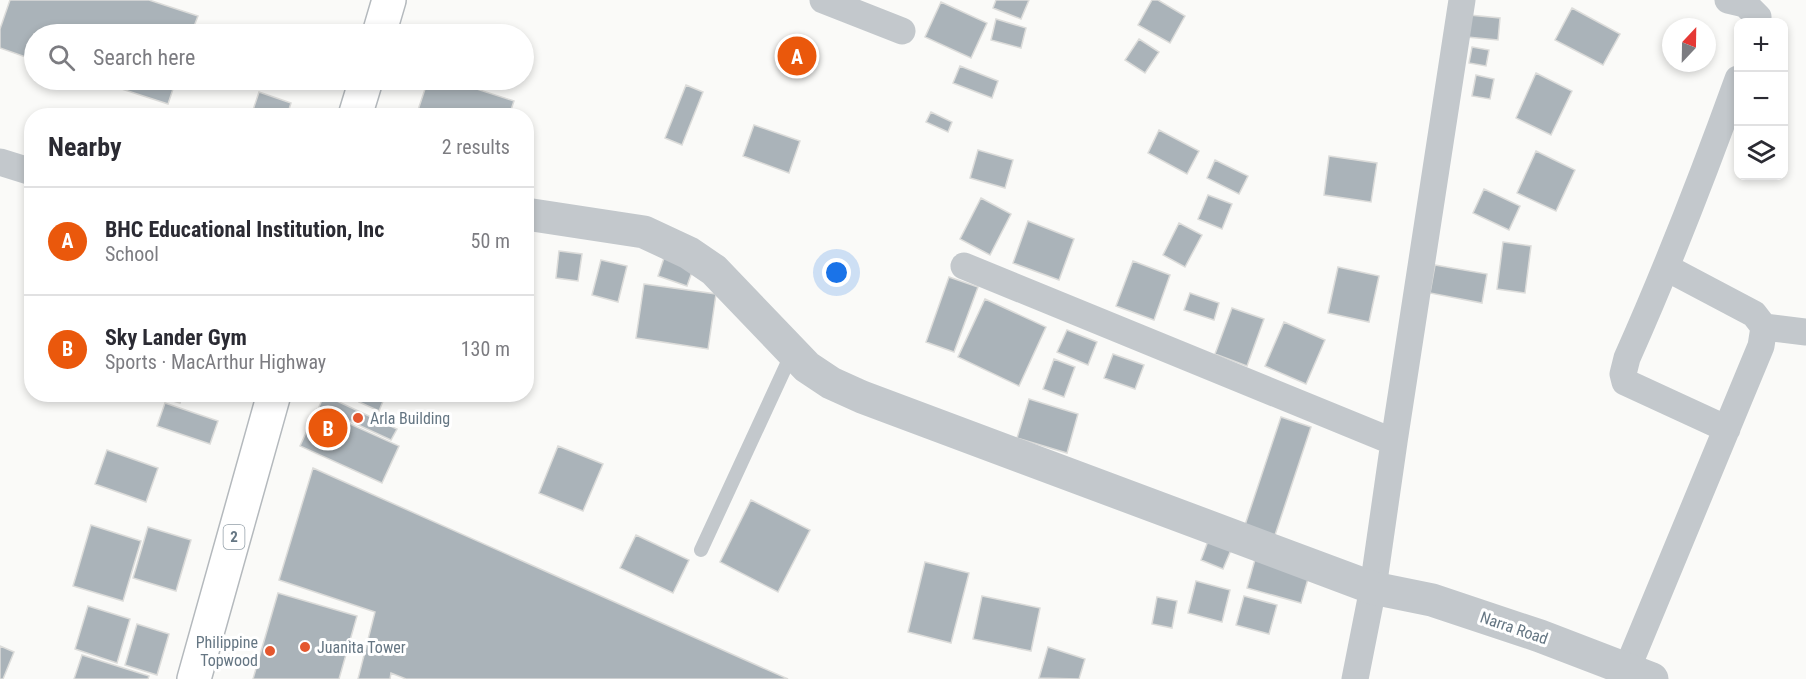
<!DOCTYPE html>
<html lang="en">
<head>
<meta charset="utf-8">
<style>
	body { margin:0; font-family:"Roboto Condensed",sans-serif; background:#f7f7f7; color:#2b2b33 }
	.controls { position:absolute; right:18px; top:18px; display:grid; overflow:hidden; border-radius:12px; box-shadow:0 3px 9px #0003 }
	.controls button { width:54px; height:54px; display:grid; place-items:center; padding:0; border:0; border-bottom:2px solid #e1e1e2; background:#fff; color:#2b2b33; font:30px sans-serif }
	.compass { position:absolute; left:1662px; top:18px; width:54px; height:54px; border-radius:50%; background:#fff; box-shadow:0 3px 9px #0003; rotate:22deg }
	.you { position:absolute; left:837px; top:273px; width:21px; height:21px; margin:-15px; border:4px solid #fff; border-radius:50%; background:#1a73e8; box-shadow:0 0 0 9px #1a73e833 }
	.badge { display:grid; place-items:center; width:39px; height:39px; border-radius:50%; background:#ea580c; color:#fff; font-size:20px; font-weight:700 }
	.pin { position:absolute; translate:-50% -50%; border:3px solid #fff; box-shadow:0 2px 6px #0006 }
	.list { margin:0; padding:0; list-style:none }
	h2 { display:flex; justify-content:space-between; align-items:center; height:78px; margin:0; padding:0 24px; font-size:26px }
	h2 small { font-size:20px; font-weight:400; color:#7c7c81 }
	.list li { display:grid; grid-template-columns:39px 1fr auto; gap:18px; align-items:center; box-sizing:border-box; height:108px; padding:0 24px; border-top:2px solid #e1e1e2 }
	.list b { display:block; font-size:22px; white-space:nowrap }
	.list p { margin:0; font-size:20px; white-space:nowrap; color:#7c7c81 }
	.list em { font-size:20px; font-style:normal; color:#7c7c81 }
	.icon { flex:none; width:33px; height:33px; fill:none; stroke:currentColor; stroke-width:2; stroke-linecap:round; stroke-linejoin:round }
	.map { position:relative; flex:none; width:1806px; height:679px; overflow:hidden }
	.search { position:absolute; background:#fff; box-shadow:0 3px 9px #0003; left:24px; top:24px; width:510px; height:66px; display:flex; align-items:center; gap:15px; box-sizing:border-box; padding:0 21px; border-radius:33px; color:#7c7c81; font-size:22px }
	.panel { position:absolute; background:#fff; box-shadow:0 3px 9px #0003; left:24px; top:108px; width:510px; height:294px; border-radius:24px }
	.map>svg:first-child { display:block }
	.building { fill:#aab3b9; stroke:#dcdcda; stroke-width:1.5 }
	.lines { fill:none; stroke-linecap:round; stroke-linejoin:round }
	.trunk-casing { stroke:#b4b9bd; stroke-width:36 }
	.service { stroke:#c3c8cc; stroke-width:14 }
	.minor { stroke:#c3c8cc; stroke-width:27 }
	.tertiary { stroke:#c3c8cc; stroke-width:33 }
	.trunk { stroke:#fff; stroke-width:33 }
	.poi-dot { fill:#e4572e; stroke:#fff; stroke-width:2 }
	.labels { text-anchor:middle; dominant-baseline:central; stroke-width:6; stroke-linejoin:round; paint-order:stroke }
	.shield { fill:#fff; stroke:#939fa8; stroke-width:1.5 }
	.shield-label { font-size:15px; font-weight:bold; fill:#657683 }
	.poi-label { font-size:16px; fill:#657683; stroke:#fff; text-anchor:start }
	.street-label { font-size:16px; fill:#657683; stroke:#fff }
</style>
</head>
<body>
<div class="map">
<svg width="1806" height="679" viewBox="0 0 1806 679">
	<rect width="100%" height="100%" fill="#fafaf8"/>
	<path class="building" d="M10,0H149L198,16L191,34H34V60L0,48V29Z
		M996,0H1029L1021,19L993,8Z
		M1152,0H1158L1185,16L1170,43L1138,25Z
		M941,2L987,23L971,58L925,37Z
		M1572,8L1620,34L1603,65L1555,40Z
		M1469,15L1500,18L1498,40L1467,37Z
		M996,19L1026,28L1021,48L991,40Z
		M201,27L222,34H198Z
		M1139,39L1159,52L1145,73L1125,60Z
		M1472,47L1489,50L1486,66L1469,63Z
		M960,66L998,81L992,98L953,83Z
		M1536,73L1572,91L1551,135L1516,118Z
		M1476,75L1494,79L1490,99L1472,96Z
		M94,80H176L168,104Z
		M428,80H449L514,101L509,116H416Z
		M686,85L703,92L682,145L665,138Z
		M259,92L291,103L287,116H251Z
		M931,112L952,122L948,132L926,122Z
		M754,125L800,141L789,173L743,156Z
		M1159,130L1199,151L1187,174L1148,153Z
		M978,150L1013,160L1005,188L970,178Z
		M1536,151L1575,170L1556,211L1517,193Z
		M1329,156L1377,163L1371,202L1324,195Z
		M1215,160L1248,176L1239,194L1207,178Z
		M1484,189L1520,206L1509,230L1473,213Z
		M1208,195L1232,204L1222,229L1198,219Z
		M981,198L1011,214L990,255L960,239Z
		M1028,221L1074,239L1059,280L1013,263Z
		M1179,223L1202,235L1185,267L1163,255Z
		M1503,242L1531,246L1525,293L1497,289Z
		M559,251L582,254L578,281L556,278Z
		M664,258L693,269L687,286L658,276Z
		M601,260L627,266L618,302L592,295Z
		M1133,261L1170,275L1154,320L1116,306Z
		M1435,265L1487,274L1482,303L1430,293Z
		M1338,267L1379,276L1369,322L1328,313Z
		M949,277L978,287L954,352L926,342Z
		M644,284L716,294L708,349L636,338Z
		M1190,293L1219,303L1214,320L1184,310Z
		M526,294L530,295L526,321Z
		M985,299L1046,327L1019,386L958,357Z
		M1232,308L1264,319L1247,366L1215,354Z
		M1284,322L1325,340L1306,384L1265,366Z
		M1067,330L1097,342L1088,365L1057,352Z
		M1113,354L1144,365L1135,389L1104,378Z
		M1054,359L1075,367L1064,397L1043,389Z
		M150,394H183L180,403Z
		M362,394H386L379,411L359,402Z
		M324,395L397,429L391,440L319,407Z
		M1029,399L1078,414L1067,453L1017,438Z
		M165,403L218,421L210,444L157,426Z
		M317,409L399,446L382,483L300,446Z
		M1281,417L1311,427L1273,541L1243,531Z
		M558,446L603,464L583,511L539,493Z
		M107,450L158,468L146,502L95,484Z
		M313,468L788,679H406L391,673L390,679H358L375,612L279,580Z
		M751,500L810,530L778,592L720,562Z
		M91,525L141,541L123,601L73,586Z
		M148,527L191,540L176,591L133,578Z
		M636,535L689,560L673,593L620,568Z
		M1208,541L1231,550L1223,569L1201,560Z
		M1256,556L1310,572L1301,603L1247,588Z
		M925,562L969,573L951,643L908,632Z
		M1196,581L1230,590L1222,622L1188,613Z
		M278,593L357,616L339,679H253Z
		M982,596L1040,608L1031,651L973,639Z
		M1244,596L1277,605L1269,634L1236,625Z
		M1157,597L1177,601L1172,628L1152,624Z
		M88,606L130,619L117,663L75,649Z
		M137,624L169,634L157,675L125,665Z
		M0,646L14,652L3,679H0Z
		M1048,647L1085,659L1079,679L1039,678Z
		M82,655L149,676L148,679H74Z"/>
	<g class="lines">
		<defs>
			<path id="trunk" d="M379,34L389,0
				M355,116L366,80
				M194,679L274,394"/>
		</defs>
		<use href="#trunk" class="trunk-casing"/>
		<path class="service" d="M701,550L792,353"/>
		<path class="minor" d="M823,0L902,31
			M1728,0L1745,4L1758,17L1757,22
			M0,162L32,172
			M964,266L1394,442L1373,588L1355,679
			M1764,327L1806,332
			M1727,429L1625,382L1623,374L1627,358C1668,266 1704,173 1738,79
			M1394,442L1462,0
			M1627,669L1761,346L1764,327L1754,314L1667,268"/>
		<path class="tertiary" d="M526,214L644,232L689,253L714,270L807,367L831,383L862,397L1373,588L1432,600L1540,636L1652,679"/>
		<use href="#trunk" class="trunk"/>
	</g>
	<g class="poi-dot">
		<circle cx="358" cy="418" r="6"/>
		<circle cx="305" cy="647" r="6"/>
		<circle cx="270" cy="651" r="6"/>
	</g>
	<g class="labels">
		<rect class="shield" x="223.5" y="525" width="21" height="24" rx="4.5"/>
		<g class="shield-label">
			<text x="234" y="537">2</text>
		</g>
		<g class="poi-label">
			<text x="370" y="418">Arla Building</text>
			<text x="258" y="642" text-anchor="end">Philippine<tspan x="258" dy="18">Topwood</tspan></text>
			<text x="317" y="647">Juanita Tower</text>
		</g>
		<g class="street-label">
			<text transform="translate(1514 628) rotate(19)">Narra Road</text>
		</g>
	</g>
</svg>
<div class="controls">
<button>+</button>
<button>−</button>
<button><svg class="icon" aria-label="layers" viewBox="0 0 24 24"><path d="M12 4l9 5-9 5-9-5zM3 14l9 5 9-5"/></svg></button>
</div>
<svg class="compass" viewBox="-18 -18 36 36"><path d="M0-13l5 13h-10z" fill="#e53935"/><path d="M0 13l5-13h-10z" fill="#7c7c81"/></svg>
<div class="you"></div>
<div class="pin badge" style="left:797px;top:56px">A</div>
<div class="pin badge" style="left:328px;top:428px">B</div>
<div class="search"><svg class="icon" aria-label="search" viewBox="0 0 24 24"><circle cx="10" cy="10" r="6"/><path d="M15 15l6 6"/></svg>Search here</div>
<section class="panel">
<h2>Nearby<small>2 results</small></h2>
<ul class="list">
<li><span class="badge">A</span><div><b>BHC Educational Institution, Inc</b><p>School</p></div><em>50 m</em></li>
<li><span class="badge">B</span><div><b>Sky Lander Gym</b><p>Sports · MacArthur Highway</p></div><em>130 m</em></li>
</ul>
</section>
</div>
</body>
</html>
